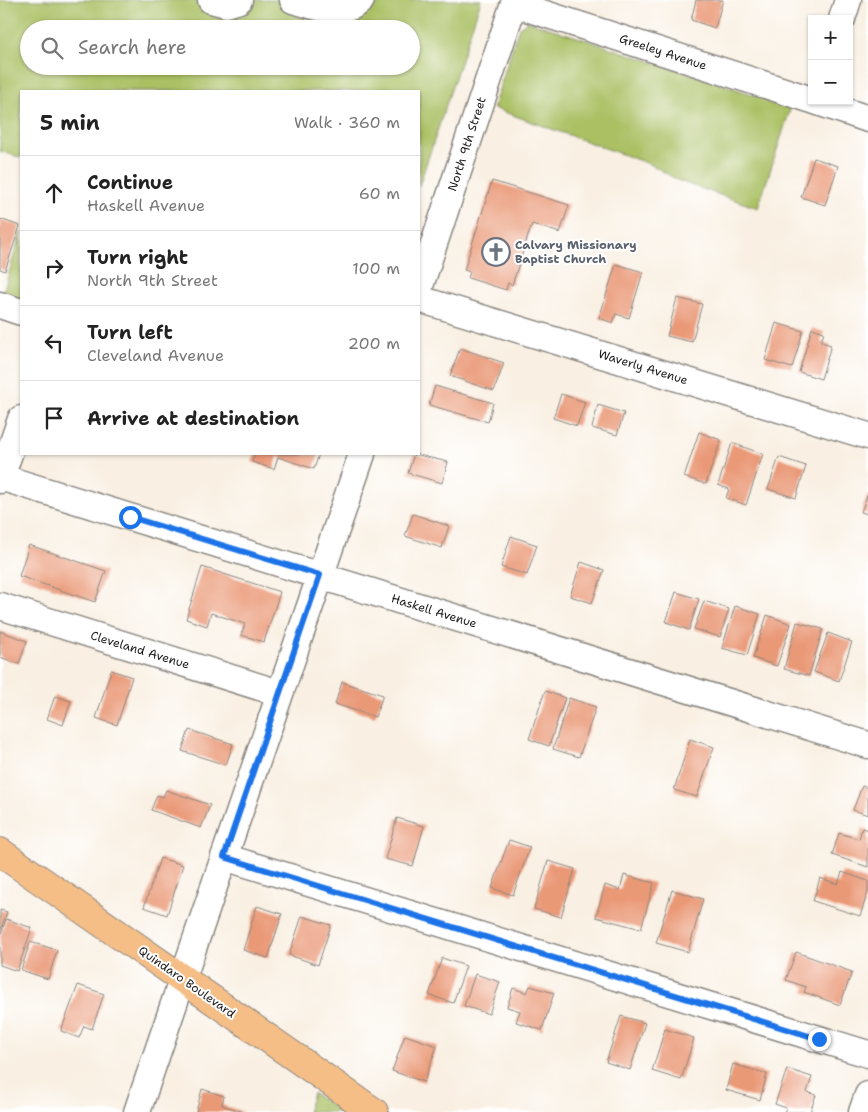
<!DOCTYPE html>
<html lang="en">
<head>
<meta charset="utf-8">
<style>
	body { margin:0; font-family:"Shantell Sans",sans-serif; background:#f2f2f2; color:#222 }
	.controls { position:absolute; right:15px; top:15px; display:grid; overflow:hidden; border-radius:0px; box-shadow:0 1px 4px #0004 }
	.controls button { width:45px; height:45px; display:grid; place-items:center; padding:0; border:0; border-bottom:1px solid #e0e0e0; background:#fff; color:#222; font:25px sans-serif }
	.stop { position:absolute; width:15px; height:15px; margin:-11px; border:4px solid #1a73e8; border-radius:50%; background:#fff }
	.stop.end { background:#1a73e8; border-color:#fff; box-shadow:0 1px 5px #0008 }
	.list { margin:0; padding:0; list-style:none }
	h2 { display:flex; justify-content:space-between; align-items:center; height:65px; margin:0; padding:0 20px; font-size:21px }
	h2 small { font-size:16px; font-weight:400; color:#767676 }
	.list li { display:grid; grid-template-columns:32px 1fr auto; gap:15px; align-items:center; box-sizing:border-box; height:75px; padding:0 20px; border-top:1px solid #e0e0e0 }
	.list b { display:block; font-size:19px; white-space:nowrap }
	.list p { margin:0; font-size:16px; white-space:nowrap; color:#767676 }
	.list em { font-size:16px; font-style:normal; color:#767676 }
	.icon { flex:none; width:28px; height:28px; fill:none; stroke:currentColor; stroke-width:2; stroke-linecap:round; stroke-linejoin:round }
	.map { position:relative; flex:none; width:868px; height:1112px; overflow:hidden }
	.search { position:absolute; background:#fff; box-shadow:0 1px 4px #0004; left:20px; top:20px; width:400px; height:55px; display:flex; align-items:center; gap:12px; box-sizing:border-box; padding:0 18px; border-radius:28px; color:#767676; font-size:19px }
	.panel { position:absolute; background:#fff; box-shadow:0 1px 4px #0004; left:20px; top:90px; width:400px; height:365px; border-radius:0px }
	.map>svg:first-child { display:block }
	.green { fill:#aac064; stroke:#636e40; fill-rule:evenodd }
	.building { fill:#ea9977 }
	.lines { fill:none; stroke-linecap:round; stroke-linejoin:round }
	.minor-casing { stroke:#8a8680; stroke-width:29 }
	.major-casing { stroke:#8a8680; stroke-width:30 }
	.minor { stroke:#fff; stroke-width:26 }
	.major { stroke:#f6be87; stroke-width:28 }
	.route { stroke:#1a73e8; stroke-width:6 }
	.labels { text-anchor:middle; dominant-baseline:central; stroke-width:4; stroke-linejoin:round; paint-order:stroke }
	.street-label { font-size:12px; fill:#1c1c1c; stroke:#fff }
	.worship-label { font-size:12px; font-weight:bold; fill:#5b616d; stroke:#fff; text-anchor:start }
</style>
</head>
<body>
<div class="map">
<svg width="868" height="1112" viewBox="0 0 868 1112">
	<rect width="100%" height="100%" fill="#fff"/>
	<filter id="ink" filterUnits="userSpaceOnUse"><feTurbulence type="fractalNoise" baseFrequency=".02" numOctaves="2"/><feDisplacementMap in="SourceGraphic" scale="10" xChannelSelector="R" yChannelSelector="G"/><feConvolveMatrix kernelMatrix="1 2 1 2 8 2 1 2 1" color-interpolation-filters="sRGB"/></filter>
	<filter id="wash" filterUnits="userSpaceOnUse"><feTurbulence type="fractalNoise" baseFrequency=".0096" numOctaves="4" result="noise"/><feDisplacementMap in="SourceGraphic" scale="20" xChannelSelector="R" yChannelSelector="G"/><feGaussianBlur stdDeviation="1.12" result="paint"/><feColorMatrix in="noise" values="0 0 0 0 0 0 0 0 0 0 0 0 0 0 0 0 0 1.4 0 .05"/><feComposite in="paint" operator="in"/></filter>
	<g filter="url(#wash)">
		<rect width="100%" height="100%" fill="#f9f0e3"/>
		<path class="green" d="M0,0H481L419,186V91H21V158L0,151ZM29,29H411V66H29Z
			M528,21L791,107L758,208L679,181L652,165L493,108L519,27Z
			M21,232V302L2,296Z
			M313,1093L341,1112H307Z"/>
		<g id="blocks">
			<path class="building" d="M696,0H723L715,28L691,20Z
				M814,158L838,166L825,205L801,197Z
				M492,181L569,205L560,233L532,224L512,285L508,283L506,290L468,278L470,272L464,270Z
				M0,219L20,226L5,271L0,269Z
				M616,264L643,272L629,318L616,314L613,323L599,318Z
				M677,298L702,304L692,342L667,336Z
				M776,323L803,331L792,368L765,360Z
				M812,328L824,332L821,342L831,345L821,379L799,372Z
				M460,348L504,363L494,391L450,376Z
				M435,386L493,403L488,422L429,405Z
				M561,394L585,402L577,426L553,418Z
				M598,405L624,413L617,435L592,428Z
				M699,432L721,440L706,484L684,477Z
				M732,443L763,454L746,505L726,498L729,489L718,485Z
				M255,454H319L314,469L278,457L274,469L252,462Z
				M414,454L448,462L442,483L408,473Z
				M779,457L806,466L796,498L768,489Z
				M868,493V514L861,512Z
				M413,514L449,526L442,548L405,536Z
				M511,536L537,545L527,575L501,567Z
				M29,545L106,571L95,602L19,576Z
				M581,562L604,570L592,603L570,596Z
				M202,567L280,592L264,642L241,635L245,624L211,613L207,626L186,619Z
				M676,592L699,599L689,630L666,622Z
				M704,601L729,609L720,637L694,629Z
				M735,606L760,614L747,655L722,648Z
				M767,615L791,624L777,666L753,658Z
				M797,622L823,629L809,676L784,669Z
				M0,631L27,641L19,664L0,657Z
				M828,633L852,642L839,681L814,672Z
				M111,670L132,677L117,725L96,718Z
				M342,682L383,695L375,717L335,704Z
				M545,691L565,698L549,746L529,739Z
				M55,696L71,701L63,725L47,719Z
				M569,698L596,707L579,757L553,749Z
				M189,730L233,744L226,765L182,751Z
				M690,739L714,747L697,797L674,790Z
				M862,786L868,788V815L853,810Z
				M166,790L210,805L201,828L151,810L157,795L163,797Z
				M397,818L424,826L413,866L385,859Z
				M862,828L868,830V867L832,855L839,833L859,839Z
				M509,840L530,847L513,895L492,888Z
				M160,858L183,865L167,915L144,907Z
				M548,861L575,869L561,917L534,909Z
				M842,872L868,881V892L860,916L813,901L820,878L838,884Z
				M624,875L654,883L641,929L596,917L605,885L620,890Z
				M672,890L703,899L688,952L656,943Z
				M257,906L282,914L268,958L243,950Z
				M0,910L7,912L0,932Z
				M302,916L331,925L318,965L289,955Z
				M6,919L32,928L17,971L0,965V938Z
				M30,942L57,950L48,979L21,970Z
				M796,952L852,972L840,1005L804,992L806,987L786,980Z
				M442,958L466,966L453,1003L429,995Z
				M475,974L500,982L489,1014L464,1006Z
				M78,985L104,994L92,1029L84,1026L79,1038L61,1031Z
				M530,986L554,993L542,1030L516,1022L520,1011L507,1007L513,988L527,993Z
				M621,1016L645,1023L630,1070L606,1062Z
				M665,1029L694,1038L681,1080L652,1071Z
				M405,1035L437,1046L424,1082L392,1071Z
				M733,1064L767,1074L760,1100L726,1090Z
				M787,1069L812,1077L807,1092L816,1095L810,1112H784L786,1108L775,1104Z
				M202,1089L224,1096L222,1105L244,1112H196Z"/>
		</g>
	</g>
	<g filter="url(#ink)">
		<use href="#blocks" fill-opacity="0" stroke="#8a8680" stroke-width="1"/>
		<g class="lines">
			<defs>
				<path id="minor" d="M211,0L226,4L239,0
					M293,0C314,6 342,18 361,0
					M514,4L812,100
					M842,19L848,0
					M815,101L868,119
					M419,289L515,0
					M419,299L868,436
					M0,305L21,312
					M0,477L868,745
					M0,480L21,419
					M0,606L279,693
					M224,857L868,1054
					M137,1112L362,454
					M862,1112L868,1095"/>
				<path id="major" d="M0,852L374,1112"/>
			</defs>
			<use href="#minor" class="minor-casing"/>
			<use href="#major" class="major-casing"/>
			<use href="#minor" class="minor"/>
			<use href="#major" class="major"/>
		</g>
	</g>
	<g class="lines" filter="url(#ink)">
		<path class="route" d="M130,517L320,575L224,857L819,1039"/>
	</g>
	<defs>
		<symbol id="church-ring" viewBox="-11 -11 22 22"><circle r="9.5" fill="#fff" stroke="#6b7280" stroke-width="1.5"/><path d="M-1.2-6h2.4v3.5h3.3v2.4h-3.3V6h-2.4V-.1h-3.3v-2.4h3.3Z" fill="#6b7280"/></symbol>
	</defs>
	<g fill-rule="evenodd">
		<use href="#church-ring" x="480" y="236" width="32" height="32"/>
	</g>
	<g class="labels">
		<g class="street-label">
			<text transform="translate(663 52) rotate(18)">Greeley Avenue</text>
			<text transform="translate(467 144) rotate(-72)">North 9th Street</text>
			<text transform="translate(643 367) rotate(17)">Waverly Avenue</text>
			<text transform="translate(434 611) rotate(17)">Haskell Avenue</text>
			<text transform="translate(140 650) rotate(17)">Cleveland Avenue</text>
			<text transform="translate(187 982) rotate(35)">Quindaro Boulevard</text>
		</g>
		<g class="worship-label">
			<text x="515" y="245">Calvary Missionary<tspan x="515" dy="14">Baptist Church</tspan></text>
		</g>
	</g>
</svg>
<div class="controls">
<button>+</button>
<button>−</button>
</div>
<div class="stop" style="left:130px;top:517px"></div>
<div class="stop end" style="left:819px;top:1039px"></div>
<div class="search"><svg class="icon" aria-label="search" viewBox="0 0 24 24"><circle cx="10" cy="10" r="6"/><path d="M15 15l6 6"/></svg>Search here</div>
<section class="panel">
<h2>5 min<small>Walk · 360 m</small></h2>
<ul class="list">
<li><svg class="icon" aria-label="ahead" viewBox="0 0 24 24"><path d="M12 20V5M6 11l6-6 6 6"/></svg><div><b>Continue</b><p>Haskell Avenue</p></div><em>60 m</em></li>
<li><svg class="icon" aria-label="right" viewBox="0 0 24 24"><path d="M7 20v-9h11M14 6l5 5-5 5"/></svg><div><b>Turn right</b><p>North 9th Street</p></div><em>100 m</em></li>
<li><svg class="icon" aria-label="left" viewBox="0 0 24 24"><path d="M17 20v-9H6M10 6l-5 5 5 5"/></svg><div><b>Turn left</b><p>Cleveland Avenue</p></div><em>200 m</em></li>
<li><svg class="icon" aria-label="arrive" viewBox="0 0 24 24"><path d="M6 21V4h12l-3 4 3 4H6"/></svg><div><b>Arrive at destination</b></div></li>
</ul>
</section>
</div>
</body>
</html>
